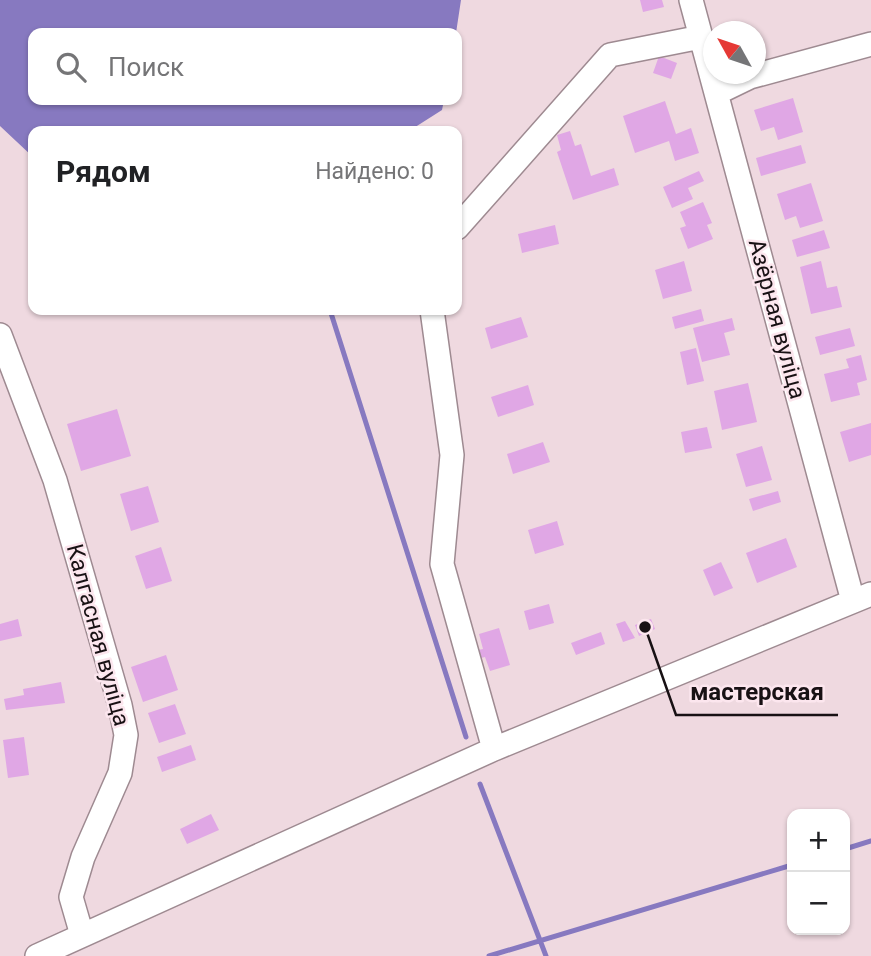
<!DOCTYPE html>
<html lang="ru">
<head>
<meta charset="utf-8">
<style>
	body { margin:0; font-family:Roboto,sans-serif; background:#f6f6f6; color:#202124 }
	.controls { position:absolute; right:21px; bottom:21px; display:grid; overflow:hidden; border-radius:14px; box-shadow:0 2px 5px #0004 }
	.controls button { width:63px; height:63px; display:grid; place-items:center; padding:0; border:0; border-bottom:2px solid #e0e0e0; background:#fff; color:#202124; font:35px sans-serif }
	.compass { position:absolute; left:703px; top:21px; width:63px; height:63px; border-radius:50%; background:#fff; box-shadow:0 2px 5px #0004; rotate:310deg }
	.list { margin:0; padding:0; list-style:none }
	h2 { display:flex; justify-content:space-between; align-items:center; height:91px; margin:0; padding:0 28px; font-size:30px }
	h2 small { font-size:23px; font-weight:400; color:#757577 }
	.icon { flex:none; width:38px; height:38px; fill:none; stroke:currentColor; stroke-width:2; stroke-linecap:round; stroke-linejoin:round }
	.map { position:relative; flex:none; width:871px; height:956px; overflow:hidden }
	.search { position:absolute; background:#fff; box-shadow:0 2px 5px #0004; left:28px; top:28px; width:434px; height:77px; display:flex; align-items:center; gap:18px; box-sizing:border-box; padding:0 24px; border-radius:14px; color:#757577; font-size:26px }
	.panel { position:absolute; background:#fff; box-shadow:0 2px 5px #0004; left:28px; top:126px; width:434px; height:189px; border-radius:14px }
	.map>svg:first-child { display:block }
	.water { fill:#8779c0 }
	.lines { fill:none; stroke-linecap:round; stroke-linejoin:round }
	.stream { stroke:#8779c0; stroke-width:5 }
	.building { fill:#e0a7e5 }
	.minor-casing { stroke:#9e8a91; stroke-width:26 }
	.minor { stroke:#fff; stroke-width:23 }
	.labels { text-anchor:middle; dominant-baseline:central; stroke-width:5; stroke-linejoin:round; paint-order:stroke }
	.street-label { font-size:23px; fill:#181114; stroke:#fce6ee }
	.leader { fill:none; stroke:#181114; stroke-width:2.5 }
	.callout-dot { fill:#181114; stroke:#fce6ee; stroke-width:2.5 }
	.callout-label { font-size:24px; text-anchor:middle; font-weight:bold; fill:#181114; stroke:#fce6ee; stroke-width:5; stroke-linejoin:round; paint-order:stroke }
</style>
</head>
<body>
<div class="map">
<svg width="871" height="956" viewBox="0 0 871 956">
	<rect width="100%" height="100%" fill="#efd9e0"/>
	<path class="water" d="M0,0H461L456,33H33V100H444L442,110L409,131H33V157L0,126Z"/>
	<g class="lines">
		<path class="stream" d="M330,310L466,737
			M480,784L546,956
			M845,849L871,841
			M489,956L792,865"/>
	</g>
	<path class="building" d="M640,0H662L664,7L643,12Z
		M659,56L677,63L671,79L653,73Z
		M793,98L803,132L778,140L774,127L761,131L754,110Z
		M665,101L676,134L691,128L699,153L675,161L669,141L635,153L623,116Z
		M570,131L575,146L581,144L591,176L614,168L619,185L573,200L557,152L561,150L557,135Z
		M801,145L806,163L761,176L756,158Z
		M699,171L704,181L688,188L693,199L672,208L663,187Z
		M811,183L823,221L800,228L796,216L785,220L777,194Z
		M703,202L712,223L707,225L713,239L688,249L680,228L686,226L680,212Z
		M555,225L559,244L522,253L518,234Z
		M824,230L830,248L797,257L792,240Z
		M684,261L692,291L663,299L655,270Z
		M821,261L827,288L837,286L842,307L811,314L800,267Z
		M701,309L704,321L675,329L672,317Z
		M521,317L528,337L491,349L485,328Z
		M732,318L735,330L724,333L730,355L702,362L693,328Z
		M850,328L855,346L820,355L815,337Z
		M696,348L704,381L687,385L680,352Z
		M861,355L867,380L857,383L860,395L831,402L824,374L849,368L846,359Z
		M748,383L757,422L722,430L714,391Z
		M528,385L534,405L498,417L491,397Z
		M117,409L131,456L81,471L67,424Z
		M871,423V455L849,462L840,432Z
		M707,427L712,448L685,453L681,432Z
		M543,442L550,462L513,474L507,454Z
		M762,446L772,480L746,487L736,454Z
		M148,486L159,522L131,531L120,494Z
		M778,491L781,502L753,511L749,499Z
		M557,521L564,545L535,554L528,530Z
		M786,538L797,567L757,583L746,553Z
		M161,547L172,581L146,589L135,556Z
		M721,562L733,588L714,596L703,570Z
		M549,604L554,623L529,630L524,611Z
		M18,619L22,636L0,641V624Z
		M651,619L655,629L639,636L635,625Z
		M625,621L635,638L623,642L616,624Z
		M499,628L510,665L490,671L485,657L481,658L478,650L483,649L479,634Z
		M601,632L605,644L576,655L571,643Z
		M166,655L178,690L143,702L131,667Z
		M61,682L65,703L6,710L4,699L24,695L23,689Z
		M175,704L186,734L159,743L148,713Z
		M24,737L29,775L8,778L3,740Z
		M191,745L196,760L162,772L157,757Z
		M211,814L219,830L187,844L180,829Z"/>
	<g class="lines">
		<defs>
			<path id="minor" d="M691,0L853,601
				M717,93L750,77L871,44
				M457,228L610,55L701,37
				M432,310L452,455L442,564L494,749
				M0,335L55,480L120,705L126,735L120,773L83,857L71,897L82,935
				M37,956L494,749L871,594"/>
		</defs>
		<use href="#minor" class="minor-casing"/>
		<use href="#minor" class="minor"/>
	</g>
	<g class="labels">
		<g class="street-label">
			<text transform="translate(777 319) rotate(75)">Азёрная вуліца</text>
			<text transform="translate(98 635) rotate(75)">Калгасная вуліца</text>
		</g>
	</g>
	<path class="leader" d="M645 627L676 715H838"/>
	<circle class="callout-dot" cx="645" cy="627" r="7"/>
	<g class="callout-label">
		<text x="757" y="700">мастерская</text>
	</g>
</svg>
<div class="controls">
<button>+</button>
<button>−</button>
</div>
<svg class="compass" viewBox="-18 -18 36 36"><path d="M0-13l5 13h-10z" fill="#e53935"/><path d="M0 13l5-13h-10z" fill="#757577"/></svg>
<div class="search"><svg class="icon" aria-label="search" viewBox="0 0 24 24"><circle cx="10" cy="10" r="6"/><path d="M15 15l6 6"/></svg>Поиск</div>
<section class="panel">
<h2>Рядом<small>Найдено: 0</small></h2>
<ul class="list">
</ul>
</section>
</div>
</body>
</html>
